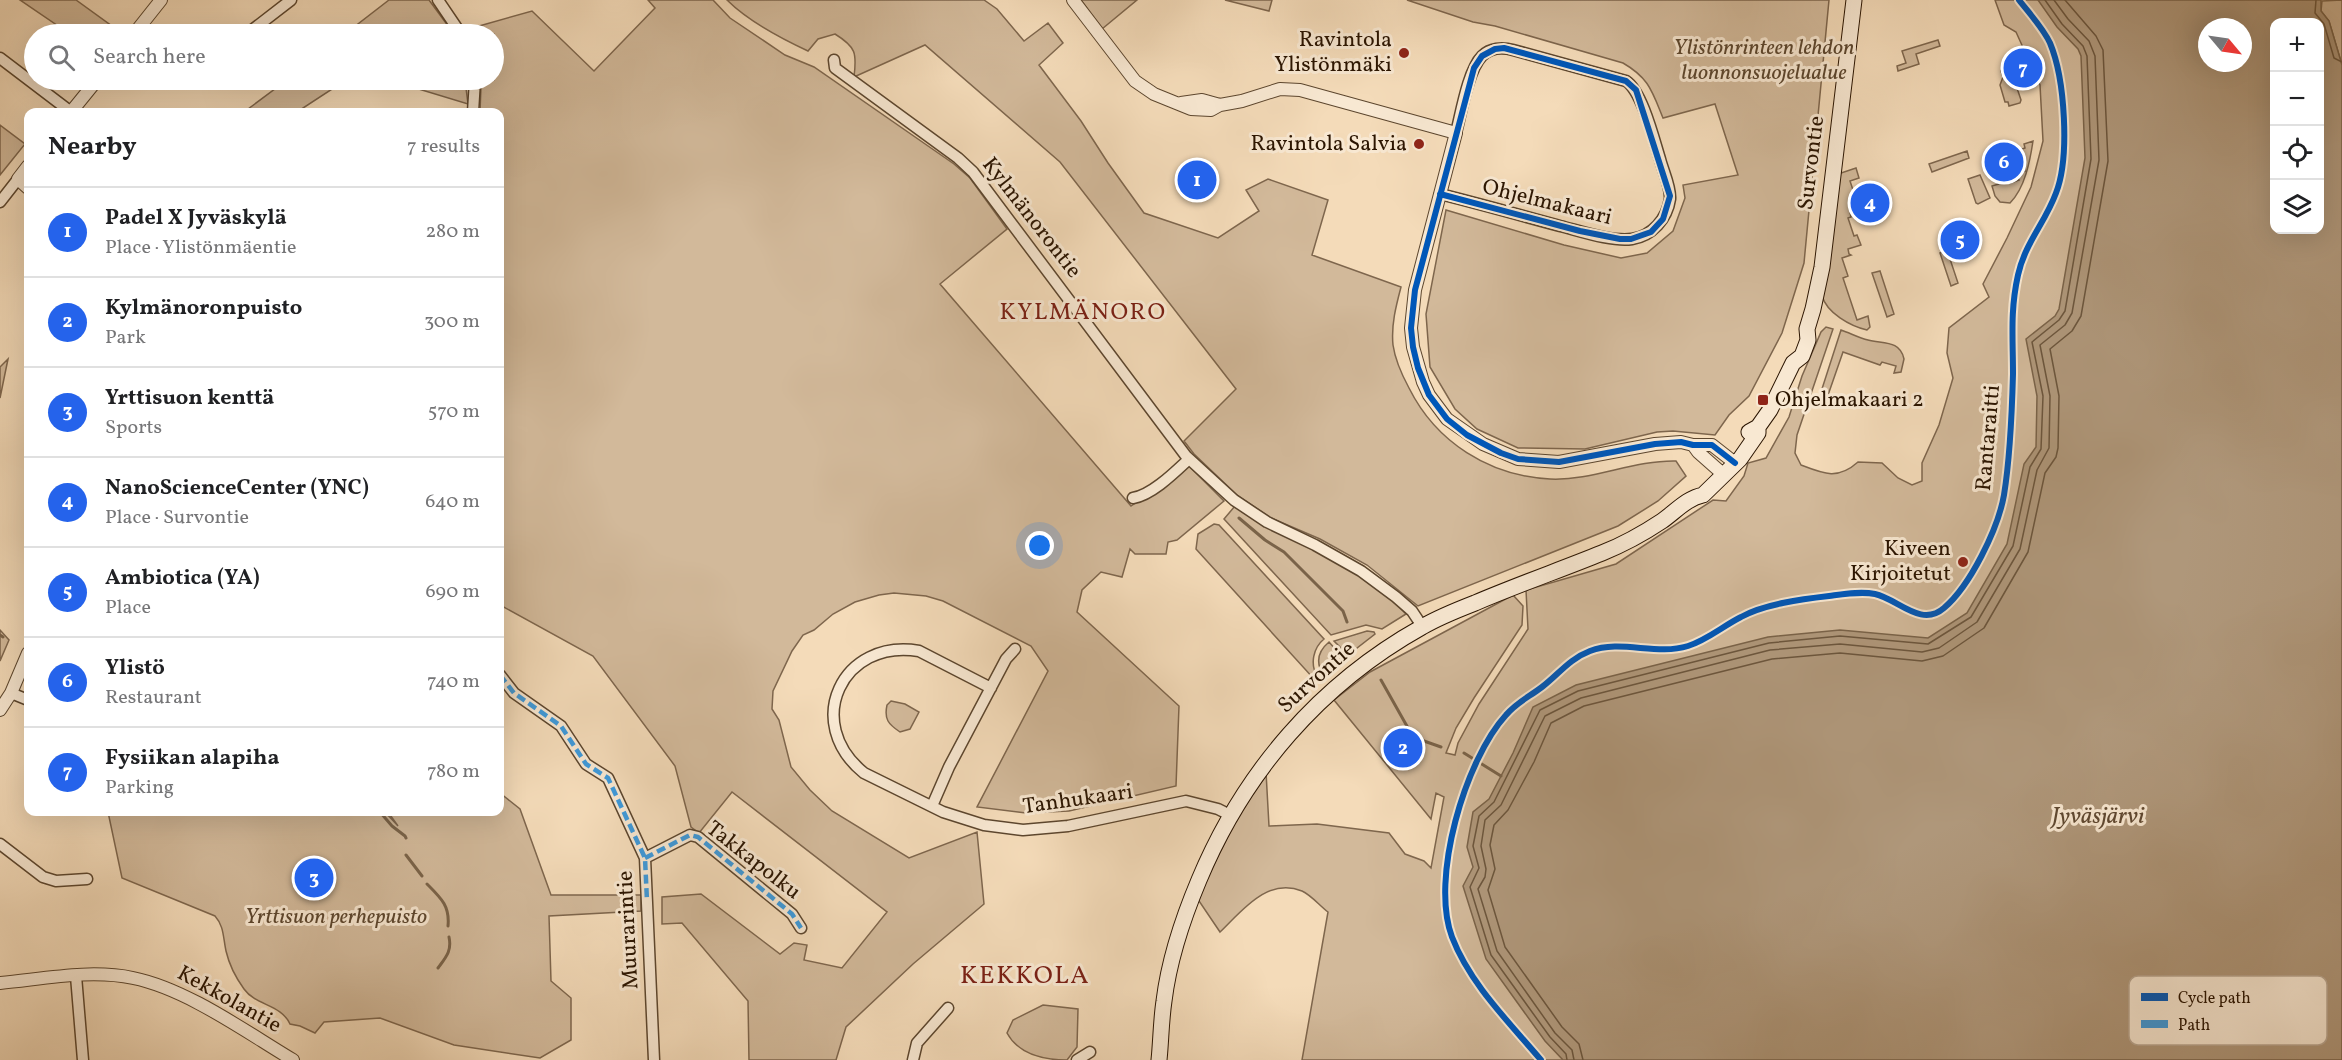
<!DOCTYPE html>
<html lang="en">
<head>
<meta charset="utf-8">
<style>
	body { margin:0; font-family:Vollkorn,serif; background:#f6f6f6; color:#202124 }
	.controls { position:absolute; right:18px; top:18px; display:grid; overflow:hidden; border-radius:12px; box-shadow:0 6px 24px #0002 }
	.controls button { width:54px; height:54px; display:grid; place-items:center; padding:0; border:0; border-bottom:2px solid #e0e0e0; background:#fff; color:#202124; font:30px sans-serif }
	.compass { position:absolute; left:2198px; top:18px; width:54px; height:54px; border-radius:50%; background:#fff; box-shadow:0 6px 24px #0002; rotate:119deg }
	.you { position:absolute; left:1040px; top:546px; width:21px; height:21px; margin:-15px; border:4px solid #fff; border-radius:50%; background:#1a73e8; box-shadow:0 0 0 9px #1a73e833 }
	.badge { display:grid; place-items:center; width:39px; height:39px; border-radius:50%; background:#2563eb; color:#fff; font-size:20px; font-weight:700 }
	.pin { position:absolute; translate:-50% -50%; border:3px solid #fff; box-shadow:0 2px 6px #0006 }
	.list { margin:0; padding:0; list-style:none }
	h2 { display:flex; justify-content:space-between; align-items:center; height:78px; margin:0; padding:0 24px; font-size:26px }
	h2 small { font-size:20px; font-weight:400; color:#757577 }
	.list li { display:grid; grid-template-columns:39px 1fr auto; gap:18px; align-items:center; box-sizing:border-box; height:90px; padding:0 24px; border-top:2px solid #e0e0e0 }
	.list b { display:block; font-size:22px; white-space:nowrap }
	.list p { margin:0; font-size:20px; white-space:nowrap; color:#757577 }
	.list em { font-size:20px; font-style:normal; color:#757577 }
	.icon { flex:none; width:33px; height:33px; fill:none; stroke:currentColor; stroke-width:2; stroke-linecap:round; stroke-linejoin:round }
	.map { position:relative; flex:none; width:2342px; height:1060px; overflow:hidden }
	.search { position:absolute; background:#fff; box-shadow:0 6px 24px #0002; left:24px; top:24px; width:480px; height:66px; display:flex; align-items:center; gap:15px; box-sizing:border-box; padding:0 21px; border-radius:33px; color:#757577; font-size:22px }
	.panel { position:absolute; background:#fff; box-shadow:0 6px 24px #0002; left:24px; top:108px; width:480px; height:708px; border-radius:12px }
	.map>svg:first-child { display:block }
	.green { fill:#d2b99a; stroke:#7e664d; stroke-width:1.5 }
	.water { fill:#af977a; stroke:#7a6349; stroke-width:1.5; fill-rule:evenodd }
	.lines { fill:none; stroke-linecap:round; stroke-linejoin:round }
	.shore { stroke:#6c563d; stroke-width:1.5 }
	.stream { stroke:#7a6349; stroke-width:3 }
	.minor-casing { stroke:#5c462e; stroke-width:13 }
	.tertiary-casing { stroke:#5c462e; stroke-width:14 }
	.secondary-casing { stroke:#2a1400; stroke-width:17 }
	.minor { stroke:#f8e8d2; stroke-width:10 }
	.tertiary { stroke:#f8e8d2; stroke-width:12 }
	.secondary { stroke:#f8e8d2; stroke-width:15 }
	.quiet { stroke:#3d9adc; stroke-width:4.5; stroke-dasharray:9 4.5; stroke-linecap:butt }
	.cycleway-casing { stroke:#f8e8d2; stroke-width:10 }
	.cycleway { stroke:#0057b8; stroke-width:6 }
	.poi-dot { fill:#8f2418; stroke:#f8e8d2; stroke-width:2 }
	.labels { text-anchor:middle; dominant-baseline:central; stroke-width:6; stroke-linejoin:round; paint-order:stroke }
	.poi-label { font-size:22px; fill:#2a1400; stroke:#f8e8d2; text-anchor:end }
	.park-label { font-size:22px; font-style:italic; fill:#5c462e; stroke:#f8e8d2 }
	.street-label { font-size:22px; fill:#2a1400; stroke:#f8e8d2 }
	.neighbourhood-label { font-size:24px; letter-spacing:1.5px; fill:#7a1f14; stroke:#f8e8d2 }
	.water-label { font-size:24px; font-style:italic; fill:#5f4831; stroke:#f8e8d2 }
	.quarter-label { font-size:26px; letter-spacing:1.5px; fill:#7a1f14; stroke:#f8e8d2 }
	.key { fill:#f8e8d2; stroke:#baa893; stroke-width:1.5 }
	.key-label { font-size:16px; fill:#2a1400 }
</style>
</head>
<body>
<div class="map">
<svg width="2342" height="1060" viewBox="0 0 2342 1060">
	<rect width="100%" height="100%" fill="#f4dbb9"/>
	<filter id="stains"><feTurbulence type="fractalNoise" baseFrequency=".00333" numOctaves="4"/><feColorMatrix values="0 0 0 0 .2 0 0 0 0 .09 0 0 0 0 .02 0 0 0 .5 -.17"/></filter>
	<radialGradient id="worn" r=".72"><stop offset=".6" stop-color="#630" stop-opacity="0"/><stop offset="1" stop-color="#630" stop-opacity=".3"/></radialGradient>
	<path class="green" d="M20,0H76L116,29L112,34H70Z
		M389,0H429L454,34H345Z
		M648,0H713L730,18L785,55L814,67L954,164L970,178L1007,229L940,284L1131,506L1189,466L1224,501L1177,540L1168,542L1166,554H1135L1130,549L1122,577L1101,572L1082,590L1077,612L1179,706L1176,786L1069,811L1026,813L977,807L1048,671L1031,646L943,601L926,596L894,593L879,595L855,602L833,614L814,630L803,635L792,651L773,691L772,709L779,720L791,767L810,790L832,811L909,858L977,832L984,904L913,964L846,1027L836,1060H749L748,1001L682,923L662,924V897L701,894L780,954L794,943L807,945L804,960L842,968L887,912L732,792L699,833L691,827L675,766L593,656L500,605V112H480L481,86L479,80H494V34H467L465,30L532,11L594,71L655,8Z
		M727,0H984L997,9L1024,41L1048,23L1063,43L1039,65L1081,121L1108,163L1144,213L1218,238L1259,211L1246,190L1268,179L1328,200L1312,255L1401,287C1396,306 1391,325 1393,345C1395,359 1402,375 1409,388C1436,442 1489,476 1550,479C1593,481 1633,460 1676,461L1686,476L1658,501L1618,526L1418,606L1367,565L1320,539L1271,518L1237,495L1194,454L1184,441L1236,389L1060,162L925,45L854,77C857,53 856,47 835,34L818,39L808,51C780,38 749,22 727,0Z
		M1081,0H1137L1102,29Z
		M1225,0H1272L1269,11Z
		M1407,0H1829L1804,263L1782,333L1749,396L1729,415L1715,435L1673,431L1657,432L1585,449L1518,448L1477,429L1455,409L1430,367L1426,314L1446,210L1564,245L1621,258L1647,253L1673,231L1685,198L1683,185L1738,175L1715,104L1663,118C1652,91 1649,78 1623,63L1495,26L1473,22Z
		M1995,0H2068L2106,52L2042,524L1608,1060H1302L1328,912C1320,906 1311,895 1302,891C1267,877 1242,911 1220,932L1197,898L1237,818L1266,772L1269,826L1317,824L1389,833L1405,854L1424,861L1431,868L1444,797L1436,793L1431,819L1334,700L1370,672L1513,595L1523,606L1522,625L1474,698L1456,728L1446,753L1455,755L1458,743L1479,704L1528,629L1526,590L1616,564L1713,500L1726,501L1744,476L1748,463L1766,458L1789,417L1802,376L1821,332L1826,327L1833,329L1797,435L1795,453L1801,465C1824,474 1838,480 1858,462L1882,463L1898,478L1912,485L1922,481V463L1939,425L1953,378L1947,353L1949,328L1989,297L1983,284L2007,238L2031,187L2043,141L2040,85L2016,32L2004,25Z
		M2342,0V65L2329,21L2321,11L2322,1Z
		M1938,40L1940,46L1916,54L1919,64L1898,71L1897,66L1906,63L1902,51Z
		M2009,69L2011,70L2021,100L2020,103L2009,106L2008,102H2005L2000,85L2003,77L2001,71Z
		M287,80H346L297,112H244Z
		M389,80H465L468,104Z
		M0,125L25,144L0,175Z
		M2033,141C2030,161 2025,188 2010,203L2000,202L1995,196L1992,186L2009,181L2010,183L2019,180L2017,174L2025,171L2016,151L2025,148L2024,144Z
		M1967,151L1969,158L1932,172L1929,164Z
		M1856,168L1859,178L1850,181L1859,208L1850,212L1851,217L1848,218L1854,236L1857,235L1861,245L1848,249L1849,254L1851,255L1842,258L1848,276L1843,278L1857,320L1868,316L1870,327L1867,330C1850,326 1827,313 1822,296L1838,174Z
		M1980,175L1990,198L1978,204L1976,203L1968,179Z
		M1947,250L1958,283L1951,286L1940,253Z
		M1880,271L1894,314L1887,317L1872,273Z
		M1841,330C1850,333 1859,338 1868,340C1883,344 1900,340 1904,359L1901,372L1894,373L1896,366L1882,362L1880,365L1843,352L1827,398L1820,395Z
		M8,359L0,398V367Z
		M1235,506C1289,536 1365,569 1406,614L1382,629L1366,625L1331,635L1224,519Z
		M1214,524L1219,525L1324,639C1313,648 1310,664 1317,676L1314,679L1196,549L1198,534Z
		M0,630L9,640L0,661Z
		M1367,631L1374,632L1375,634L1348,655L1334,641Z
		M1329,642L1344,659L1324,676C1316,664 1317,652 1329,642Z
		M891,701L905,704L919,712L910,729L900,732C888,724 884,719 887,705Z
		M500,793L520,809L551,895H641V911L549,916L551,981L571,998V1040L540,1058L454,1045L380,1018L324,1022L315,1033L300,1026L290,1024C281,1004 256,1006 244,989C236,978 229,964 226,951C223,937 224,926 215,916L122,878L108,812H385L398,826L388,812H500Z
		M1043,1005L1078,1009L1077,1047L1067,1060C1044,1060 1019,1055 1007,1033L1013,1020Z"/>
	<path class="water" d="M2038,0H2321V11L2329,21L2342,65V1060H1563L1545,1041L1486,959L1463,886L1473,867L1467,847L1473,812L1489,799L1513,753L1533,707L1576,685L1768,637L1840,630L1928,638L1967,613L2007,544L2024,464L2036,447L2037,396L2026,339L2055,316L2059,309L2085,158L2081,56L2078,49L2057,27ZM2274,22H2320V230H2274ZM2207,27H2243V63H2207Z"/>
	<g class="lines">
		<path class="shore" d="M2316,0L2315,13L2324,24L2334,58L2342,62
			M1567,1060L1566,1054L1550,1037L1491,955L1470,887L1479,868L1473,846L1479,816L1494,802L1540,710L1578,691L1769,643L1840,636L1928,644L1971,617L2013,546L2030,467L2041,449L2043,396L2032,342L2059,320L2065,311L2091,159L2087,56L2083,46L2062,24L2045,0
			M1574,1060L1572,1050L1555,1033L1497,951L1478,889L1485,877L1486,869L1481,846L1485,820L1501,805L1545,716L1581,698L1770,650L1840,644L1922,652L1939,648L1977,622L2020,549L2037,470L2049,448L2050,396L2040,345L2065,325L2072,313L2099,160L2095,56L2089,41L2068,19L2054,0
			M1583,1060L1579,1044L1562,1027L1505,947L1488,890L1495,869L1490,845L1494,825L1508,810L1534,762L1551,723L1584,706L1772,659L1840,653L1922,661L1943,656L1984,628L2028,552L2045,473L2056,457L2058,448L2059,396L2050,349L2072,331L2081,316L2108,161L2103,50L2096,36L2065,0"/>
		<path class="stream" d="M1239,518L1265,540L1284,552L1343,611L1347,622
			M0,635L3,637
			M1381,680L1408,728L1424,741L1441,747
			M1464,753L1501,776
			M380,812L392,826L405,836L406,838
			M406,855L422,876
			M427,884C441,898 450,906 448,926
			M438,968C446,957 452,951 449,937"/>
		<defs>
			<path id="minor" d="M438,0L461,34
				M247,34L291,0
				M0,58L71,112
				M834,60L835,68L958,158L973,172L1186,456L1234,500L1267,522L1315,545L1361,571L1396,597L1412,611L1422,626
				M473,112L475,80
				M1440,194C1480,204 1520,215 1560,226C1580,231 1612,242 1632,239C1652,236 1667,219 1670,199C1671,187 1663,171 1660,159C1654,140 1642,91 1626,81L1513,50C1502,47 1490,48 1482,56C1468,70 1461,114 1456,133
				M0,202L18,179
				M1133,498C1152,495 1175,472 1189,459
				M500,675L514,693L561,726L586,764L608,778L645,858L654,1060
				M991,688L919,651C842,638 802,723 864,773L943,812L984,825L1023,830L1068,826L1186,801L1218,809L1230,815
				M11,693L28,700
				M932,806L949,767L1006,659L1015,649
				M0,844L43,877L56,881L87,879
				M645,858L690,835L698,837L792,914L801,928
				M76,976L83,1060
				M913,1060L917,1043L948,1008
				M1077,1060L1090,1052"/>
			<path id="tertiary" d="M1073,0L1135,81L1154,94L1191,109L1211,110L1220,105L1242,101L1280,89L1300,90L1456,133L1415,290L1411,328L1413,347L1423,382L1429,395L1447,419L1483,444L1518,459L1559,462L1655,444L1681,442L1693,445H1712L1735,463
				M134,34L161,0
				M1181,103L1202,100L1220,105
				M71,112L97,80
				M28,166L18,179L28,188
				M1693,445L1698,452L1724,475
				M0,710L11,693L28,653
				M0,983C43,979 90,969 133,978C187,989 246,1032 293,1060"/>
			<path id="secondary" d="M1749,432L1758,427L1770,410L1793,363L1802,356L1808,340L1807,329L1813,309L1822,267L1854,0
				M1159,1060C1161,1041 1161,1021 1164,1001C1169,960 1183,918 1199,880C1244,772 1320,684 1422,627C1439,617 1457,610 1475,603C1517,585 1560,570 1602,553C1622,545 1644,533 1662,521C1675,512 1687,498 1703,495L1740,459L1758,433V427"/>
		</defs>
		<use href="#minor" class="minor-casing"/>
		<use href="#tertiary" class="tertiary-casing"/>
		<use href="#secondary" class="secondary-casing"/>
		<use href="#minor" class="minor"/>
		<use href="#tertiary" class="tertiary"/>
		<use href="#secondary" class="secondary"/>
		<path class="quiet" d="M500,675L514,693L561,726L586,764L608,778L645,858L647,901
			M645,858L690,835L698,837L792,914L801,928"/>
		<defs>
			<path id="cycleway" d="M1440,194L1580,231L1620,239H1631L1651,232L1663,219L1670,196L1636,90L1626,81L1504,48L1495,49L1482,56L1474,68L1415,290L1411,328L1413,347L1418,368L1429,395L1447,419L1467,435L1501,453L1518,459L1559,462L1655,444L1681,442L1693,445H1712L1735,463
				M1541,1060C1509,1022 1470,984 1452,937C1430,879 1465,760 1506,715C1517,702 1529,697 1542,687C1559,674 1569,659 1590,651C1621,639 1656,656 1688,646C1707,640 1723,626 1741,617C1764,604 1803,599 1829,596C1844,594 1861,591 1875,594C1898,599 1921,628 1944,608C1970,586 1998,529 2004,495C2010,458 2012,411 2013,374C2013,338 2010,311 2018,275C2025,243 2045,223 2056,193C2070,157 2065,79 2050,43C2043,28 2029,13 2019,0"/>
		</defs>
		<use href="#cycleway" class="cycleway-casing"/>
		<use href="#cycleway" class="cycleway"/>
	</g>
	<g class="poi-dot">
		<circle cx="1404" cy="53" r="6"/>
		<circle cx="1419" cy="144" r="6"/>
		<rect x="1757" y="394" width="12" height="12" rx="3"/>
		<circle cx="1963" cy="562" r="6"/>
	</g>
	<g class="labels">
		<g class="poi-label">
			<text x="1392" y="40">Ravintola<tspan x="1392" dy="25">Ylistönmäki</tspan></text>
			<text x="1407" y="144">Ravintola Salvia</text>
			<text x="1775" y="400" text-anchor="start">Ohjelmakaari 2</text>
			<text x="1951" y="549">Kiveen<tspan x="1951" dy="25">Kirjoitetut</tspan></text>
		</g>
		<g class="park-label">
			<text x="1764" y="48">Ylistönrinteen lehdon<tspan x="1764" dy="25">luonnonsuojelualue</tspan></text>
			<text x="336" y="917">Yrttisuon perhepuisto</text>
		</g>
		<g class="street-label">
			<text transform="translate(1812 163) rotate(-83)">Survontie</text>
			<text transform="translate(1547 203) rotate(14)">Ohjelmakaari</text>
			<text transform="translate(1031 218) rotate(52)">Kylmänorontie</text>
			<text transform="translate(1989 438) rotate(-85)">Rantaraitti</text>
			<text transform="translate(1317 678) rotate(-42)">Survontie</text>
			<text transform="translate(1078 800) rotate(-8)">Tanhukaari</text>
			<text transform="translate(753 861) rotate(38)">Takkapolku</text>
			<text transform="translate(629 930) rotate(-93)">Muurarintie</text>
			<text transform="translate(229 1000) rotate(29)">Kekkolantie</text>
		</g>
		<g class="neighbourhood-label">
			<text x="1083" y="313">KYLMÄNORO</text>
		</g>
		<g class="water-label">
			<text x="2098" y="817">Jyväsjärvi</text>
		</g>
		<g class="quarter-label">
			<text x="1025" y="976">KEKKOLA</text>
		</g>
	</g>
	<rect x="2129" y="976" width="198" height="69" rx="9" class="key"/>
	<rect x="2141" y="993" width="27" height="8" fill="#0057b8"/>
	<rect x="2141" y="1020" width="27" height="8" fill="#3d9adc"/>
	<g class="key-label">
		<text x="2178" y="1003">Cycle path</text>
		<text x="2178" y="1030">Path</text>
	</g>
	<rect width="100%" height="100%" filter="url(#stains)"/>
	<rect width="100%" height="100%" fill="url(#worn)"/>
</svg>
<div class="controls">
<button>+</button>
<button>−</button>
<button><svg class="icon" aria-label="locate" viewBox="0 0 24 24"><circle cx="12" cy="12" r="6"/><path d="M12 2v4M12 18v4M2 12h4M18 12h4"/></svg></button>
<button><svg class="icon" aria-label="layers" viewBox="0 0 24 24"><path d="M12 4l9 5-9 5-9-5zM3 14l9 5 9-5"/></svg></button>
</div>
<svg class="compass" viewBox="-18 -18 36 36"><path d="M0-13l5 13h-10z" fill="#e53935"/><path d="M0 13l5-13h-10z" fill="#757577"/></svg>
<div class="you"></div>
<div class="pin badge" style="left:1197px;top:180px">1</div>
<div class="pin badge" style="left:1403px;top:748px">2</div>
<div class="pin badge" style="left:314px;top:878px">3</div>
<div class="pin badge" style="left:1870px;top:203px">4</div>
<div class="pin badge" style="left:1960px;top:240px">5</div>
<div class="pin badge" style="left:2004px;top:162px">6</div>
<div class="pin badge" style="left:2023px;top:68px">7</div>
<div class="search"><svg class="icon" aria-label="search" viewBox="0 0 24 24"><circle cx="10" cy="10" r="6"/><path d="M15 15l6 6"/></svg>Search here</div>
<section class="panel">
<h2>Nearby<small>7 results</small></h2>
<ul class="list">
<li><span class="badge">1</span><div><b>Padel X Jyväskylä</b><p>Place · Ylistönmäentie</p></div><em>280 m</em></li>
<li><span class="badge">2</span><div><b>Kylmänoronpuisto</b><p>Park</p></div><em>300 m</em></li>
<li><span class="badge">3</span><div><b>Yrttisuon kenttä</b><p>Sports</p></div><em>570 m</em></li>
<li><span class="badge">4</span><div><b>NanoScienceCenter (YNC)</b><p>Place · Survontie</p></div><em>640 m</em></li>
<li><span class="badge">5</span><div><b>Ambiotica (YA)</b><p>Place</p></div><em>690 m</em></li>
<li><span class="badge">6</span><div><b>Ylistö</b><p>Restaurant</p></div><em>740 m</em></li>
<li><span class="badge">7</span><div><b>Fysiikan alapiha</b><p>Parking</p></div><em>780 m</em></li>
</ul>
</section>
</div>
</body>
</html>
